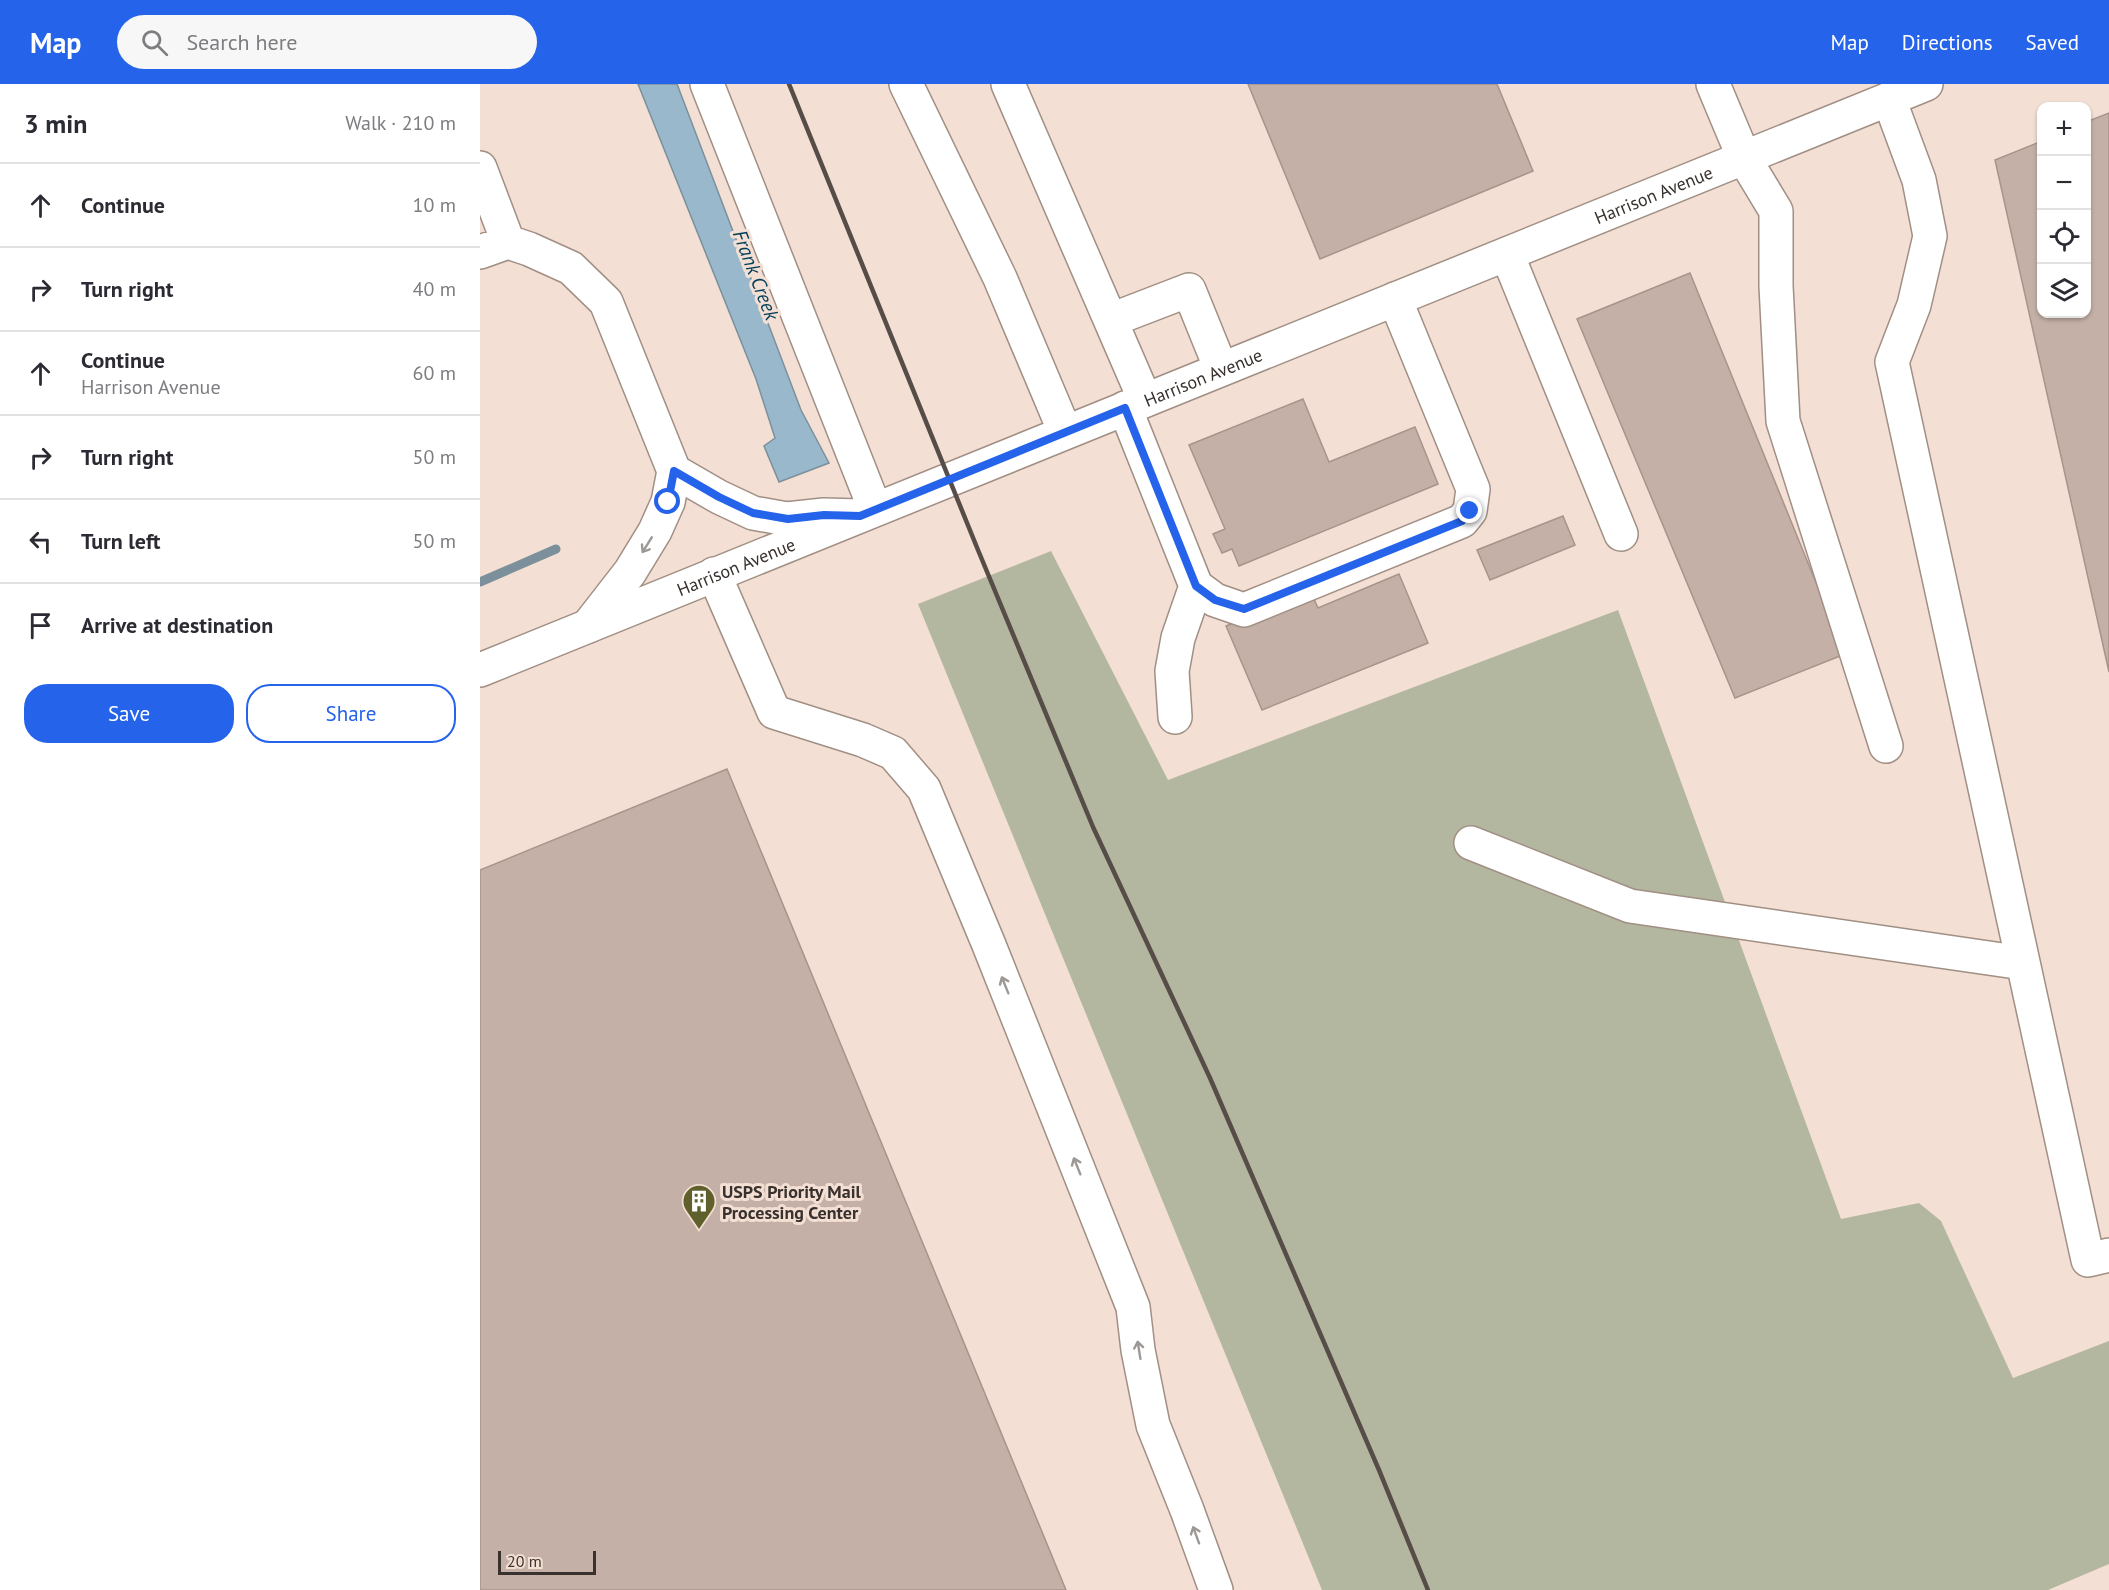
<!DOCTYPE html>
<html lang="en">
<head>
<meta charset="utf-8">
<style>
	body { margin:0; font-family:"PT Sans",sans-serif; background:#f7f7f7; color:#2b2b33 }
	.controls { position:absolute; right:18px; top:18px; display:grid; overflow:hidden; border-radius:12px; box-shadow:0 2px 4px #0004 }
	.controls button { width:54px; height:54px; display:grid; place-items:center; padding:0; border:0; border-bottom:2px solid #e1e1e2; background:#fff; color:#2b2b33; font:30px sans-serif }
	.scale { position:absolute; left:18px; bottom:15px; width:98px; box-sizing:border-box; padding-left:6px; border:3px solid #39312d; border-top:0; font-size:16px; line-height:21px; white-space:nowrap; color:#39312d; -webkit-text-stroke:4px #f3dfd3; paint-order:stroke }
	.stop { position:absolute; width:18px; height:18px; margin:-14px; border:4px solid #2563eb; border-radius:50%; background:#fff }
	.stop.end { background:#2563eb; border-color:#fff; box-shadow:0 2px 6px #0008 }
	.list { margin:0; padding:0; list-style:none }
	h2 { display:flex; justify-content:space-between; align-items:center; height:78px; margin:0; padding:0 24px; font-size:26px }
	h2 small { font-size:20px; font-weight:400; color:#7c7c81 }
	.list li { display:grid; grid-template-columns:39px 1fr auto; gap:18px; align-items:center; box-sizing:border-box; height:84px; padding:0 24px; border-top:2px solid #e1e1e2 }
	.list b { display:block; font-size:22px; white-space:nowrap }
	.list p { margin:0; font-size:20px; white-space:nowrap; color:#7c7c81 }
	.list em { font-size:20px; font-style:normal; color:#7c7c81 }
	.actions { display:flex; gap:12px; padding:18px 24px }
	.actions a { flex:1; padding:14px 0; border:2px solid #2563eb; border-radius:24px; text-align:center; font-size:21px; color:#2563eb }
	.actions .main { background:#2563eb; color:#fff }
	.icon { flex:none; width:33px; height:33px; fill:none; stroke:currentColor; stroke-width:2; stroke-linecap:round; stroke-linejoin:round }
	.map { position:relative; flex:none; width:1629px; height:1506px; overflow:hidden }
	header { display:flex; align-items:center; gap:36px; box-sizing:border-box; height:84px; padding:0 30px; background:#2563eb; color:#fff }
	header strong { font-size:28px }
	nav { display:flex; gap:33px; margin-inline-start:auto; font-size:21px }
	.search { width:420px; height:54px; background:#f7f7f7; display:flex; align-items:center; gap:15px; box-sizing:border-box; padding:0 21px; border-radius:33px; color:#7c7c81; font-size:22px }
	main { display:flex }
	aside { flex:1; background:#fff }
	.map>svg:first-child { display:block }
	.green { fill:#b3b79f }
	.water { fill:#99b8cc; stroke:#7c909c; stroke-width:1.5 }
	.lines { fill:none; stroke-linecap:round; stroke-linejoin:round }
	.stream { stroke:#7c909c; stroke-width:9 }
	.building { fill:#c4b0a6; stroke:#a7948a; stroke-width:1.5 }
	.minor-casing { stroke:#a18f84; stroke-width:36 }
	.major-casing { stroke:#a18f84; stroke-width:36 }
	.minor { stroke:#fff; stroke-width:33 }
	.major { stroke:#fff; stroke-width:33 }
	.rail { stroke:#574d48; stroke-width:4.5 }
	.oneway { stroke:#9c9896 }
	.route { stroke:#2563eb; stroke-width:8 }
	.labels { text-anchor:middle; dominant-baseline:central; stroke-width:6; stroke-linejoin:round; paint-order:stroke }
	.street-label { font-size:18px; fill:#39312d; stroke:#f3dfd3 }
	.poi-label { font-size:18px; font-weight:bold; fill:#39312d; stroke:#f3dfd3; text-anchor:start }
	.water-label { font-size:20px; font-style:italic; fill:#003e59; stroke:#f3dfd3 }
</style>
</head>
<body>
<header>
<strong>Map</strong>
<div class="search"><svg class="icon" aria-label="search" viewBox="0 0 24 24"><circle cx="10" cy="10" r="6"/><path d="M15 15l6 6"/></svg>Search here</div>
<nav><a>Map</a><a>Directions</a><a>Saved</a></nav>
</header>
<main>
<aside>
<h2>3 min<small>Walk · 210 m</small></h2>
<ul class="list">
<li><svg class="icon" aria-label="ahead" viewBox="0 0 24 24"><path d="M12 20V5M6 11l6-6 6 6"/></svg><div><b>Continue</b></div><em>10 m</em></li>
<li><svg class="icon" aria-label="right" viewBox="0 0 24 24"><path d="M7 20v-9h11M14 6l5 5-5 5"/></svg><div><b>Turn right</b></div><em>40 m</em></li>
<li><svg class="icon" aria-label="ahead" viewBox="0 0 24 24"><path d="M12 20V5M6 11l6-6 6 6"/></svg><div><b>Continue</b><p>Harrison Avenue</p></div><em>60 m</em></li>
<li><svg class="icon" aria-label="right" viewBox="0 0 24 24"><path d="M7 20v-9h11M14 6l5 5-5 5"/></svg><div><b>Turn right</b></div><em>50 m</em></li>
<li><svg class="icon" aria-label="left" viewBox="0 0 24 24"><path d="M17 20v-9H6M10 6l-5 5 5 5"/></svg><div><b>Turn left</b></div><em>50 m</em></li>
<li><svg class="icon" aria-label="arrive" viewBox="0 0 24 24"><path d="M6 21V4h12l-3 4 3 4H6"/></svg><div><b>Arrive at destination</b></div></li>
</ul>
<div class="actions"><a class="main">Save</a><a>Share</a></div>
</aside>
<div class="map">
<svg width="1629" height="1506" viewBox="0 0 1629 1506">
	<rect width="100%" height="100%" fill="#f3dfd3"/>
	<path class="green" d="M571,467L688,696L1138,526L1361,1135L1439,1119L1461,1137L1533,1294L1629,1257V1480L1568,1506H842L438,520Z"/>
	<path class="water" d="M158,0H197L321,326L349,379L299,398L284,362L295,354L276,295Z"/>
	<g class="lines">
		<path class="stream" d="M0,498L76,465"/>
	</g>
	<path class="building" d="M768,0H1017L1053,87L840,175Z
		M1629,29V588L1515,76L1562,57V230H1606V38Z
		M1210,189L1365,570L1255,614L1097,235Z
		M823,315L849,378L935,343L958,400L759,482L752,465L742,469L733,450L745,445L709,361Z
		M1083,432L1095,461L1010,496L997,466Z
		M919,490L948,559L782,626L746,542L831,508L838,524Z
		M247,685L586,1506H0V786Z"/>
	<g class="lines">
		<defs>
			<path id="minor" d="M227,0L395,425
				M426,0L520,194L585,348
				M528,0L665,316
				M1233,0L1264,74L1296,127V202L1303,337L1406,662
				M1409,15L1439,96L1450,152L1434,221L1412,278L1608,1176L1629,1171
				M0,84L28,158
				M0,168L28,158L49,165L91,184L126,218L194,387L188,418L175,447L150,488L108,542
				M1027,170L1141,450
				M631,236L709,206L741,285
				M645,324L716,502L735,516L764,526L982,437L990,427L993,405L915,215
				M194,387L239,413L273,429L307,435L344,431L379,432
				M234,490L294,628L383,656L413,669L444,705L509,861L653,1223L658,1266L673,1341L707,1426L736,1506
				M695,633L692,587L698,554L716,502
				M991,759L1150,822L1543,879"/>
			<g id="major">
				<path id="s1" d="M0,586L1446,0"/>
			</g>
		</defs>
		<use href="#minor" class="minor-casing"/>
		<use href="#major" class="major-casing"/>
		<use href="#minor" class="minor"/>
		<use href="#major" class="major"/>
		<path class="rail" d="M309,0L498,466L613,743L730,994L899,1386L948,1506"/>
	</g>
	<defs><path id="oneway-shaft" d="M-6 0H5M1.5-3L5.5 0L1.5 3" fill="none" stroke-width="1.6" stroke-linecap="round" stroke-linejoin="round" transform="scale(1.5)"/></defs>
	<g class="oneway">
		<use href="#oneway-shaft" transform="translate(167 461) rotate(122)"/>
		<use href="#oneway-shaft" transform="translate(525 901) rotate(-112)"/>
		<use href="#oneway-shaft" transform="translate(597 1082) rotate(-112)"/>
		<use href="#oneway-shaft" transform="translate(659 1266) rotate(-99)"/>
		<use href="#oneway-shaft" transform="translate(716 1451) rotate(-110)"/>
	</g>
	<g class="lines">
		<path class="route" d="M188,418L194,387L239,413L273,429L308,435L344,431L380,432L645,324L716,502L735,516L764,525L982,437L990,427"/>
	</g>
	<defs>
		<symbol id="building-pin" viewBox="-11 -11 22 30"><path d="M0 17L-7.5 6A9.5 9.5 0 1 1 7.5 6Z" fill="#60602d" stroke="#f3dfd3"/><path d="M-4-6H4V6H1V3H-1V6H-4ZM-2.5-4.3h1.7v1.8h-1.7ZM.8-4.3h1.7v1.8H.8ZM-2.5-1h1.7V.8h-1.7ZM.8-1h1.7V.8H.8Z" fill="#fff"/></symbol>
	</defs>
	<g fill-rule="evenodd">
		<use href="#building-pin" x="200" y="1098" width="38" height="52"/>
	</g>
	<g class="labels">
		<g class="street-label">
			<text stroke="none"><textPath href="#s1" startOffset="1266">Harrison Avenue</textPath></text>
			<text stroke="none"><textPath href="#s1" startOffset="780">Harrison Avenue</textPath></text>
			<text stroke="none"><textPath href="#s1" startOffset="276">Harrison Avenue</textPath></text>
		</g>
		<g class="poi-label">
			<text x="242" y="1107">USPS Priority Mail<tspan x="242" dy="21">Processing Center</tspan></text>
		</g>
		<g class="water-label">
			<text transform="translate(276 191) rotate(69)">Frank Creek</text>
		</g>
	</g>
</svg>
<div class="controls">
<button>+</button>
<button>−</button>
<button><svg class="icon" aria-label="locate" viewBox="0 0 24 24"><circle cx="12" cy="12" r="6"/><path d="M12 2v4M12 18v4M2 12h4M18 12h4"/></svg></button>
<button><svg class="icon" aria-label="layers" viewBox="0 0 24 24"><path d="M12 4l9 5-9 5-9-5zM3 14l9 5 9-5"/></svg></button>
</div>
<div class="scale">20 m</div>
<div class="stop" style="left:188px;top:418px"></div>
<div class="stop end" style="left:990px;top:427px"></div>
</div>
</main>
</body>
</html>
